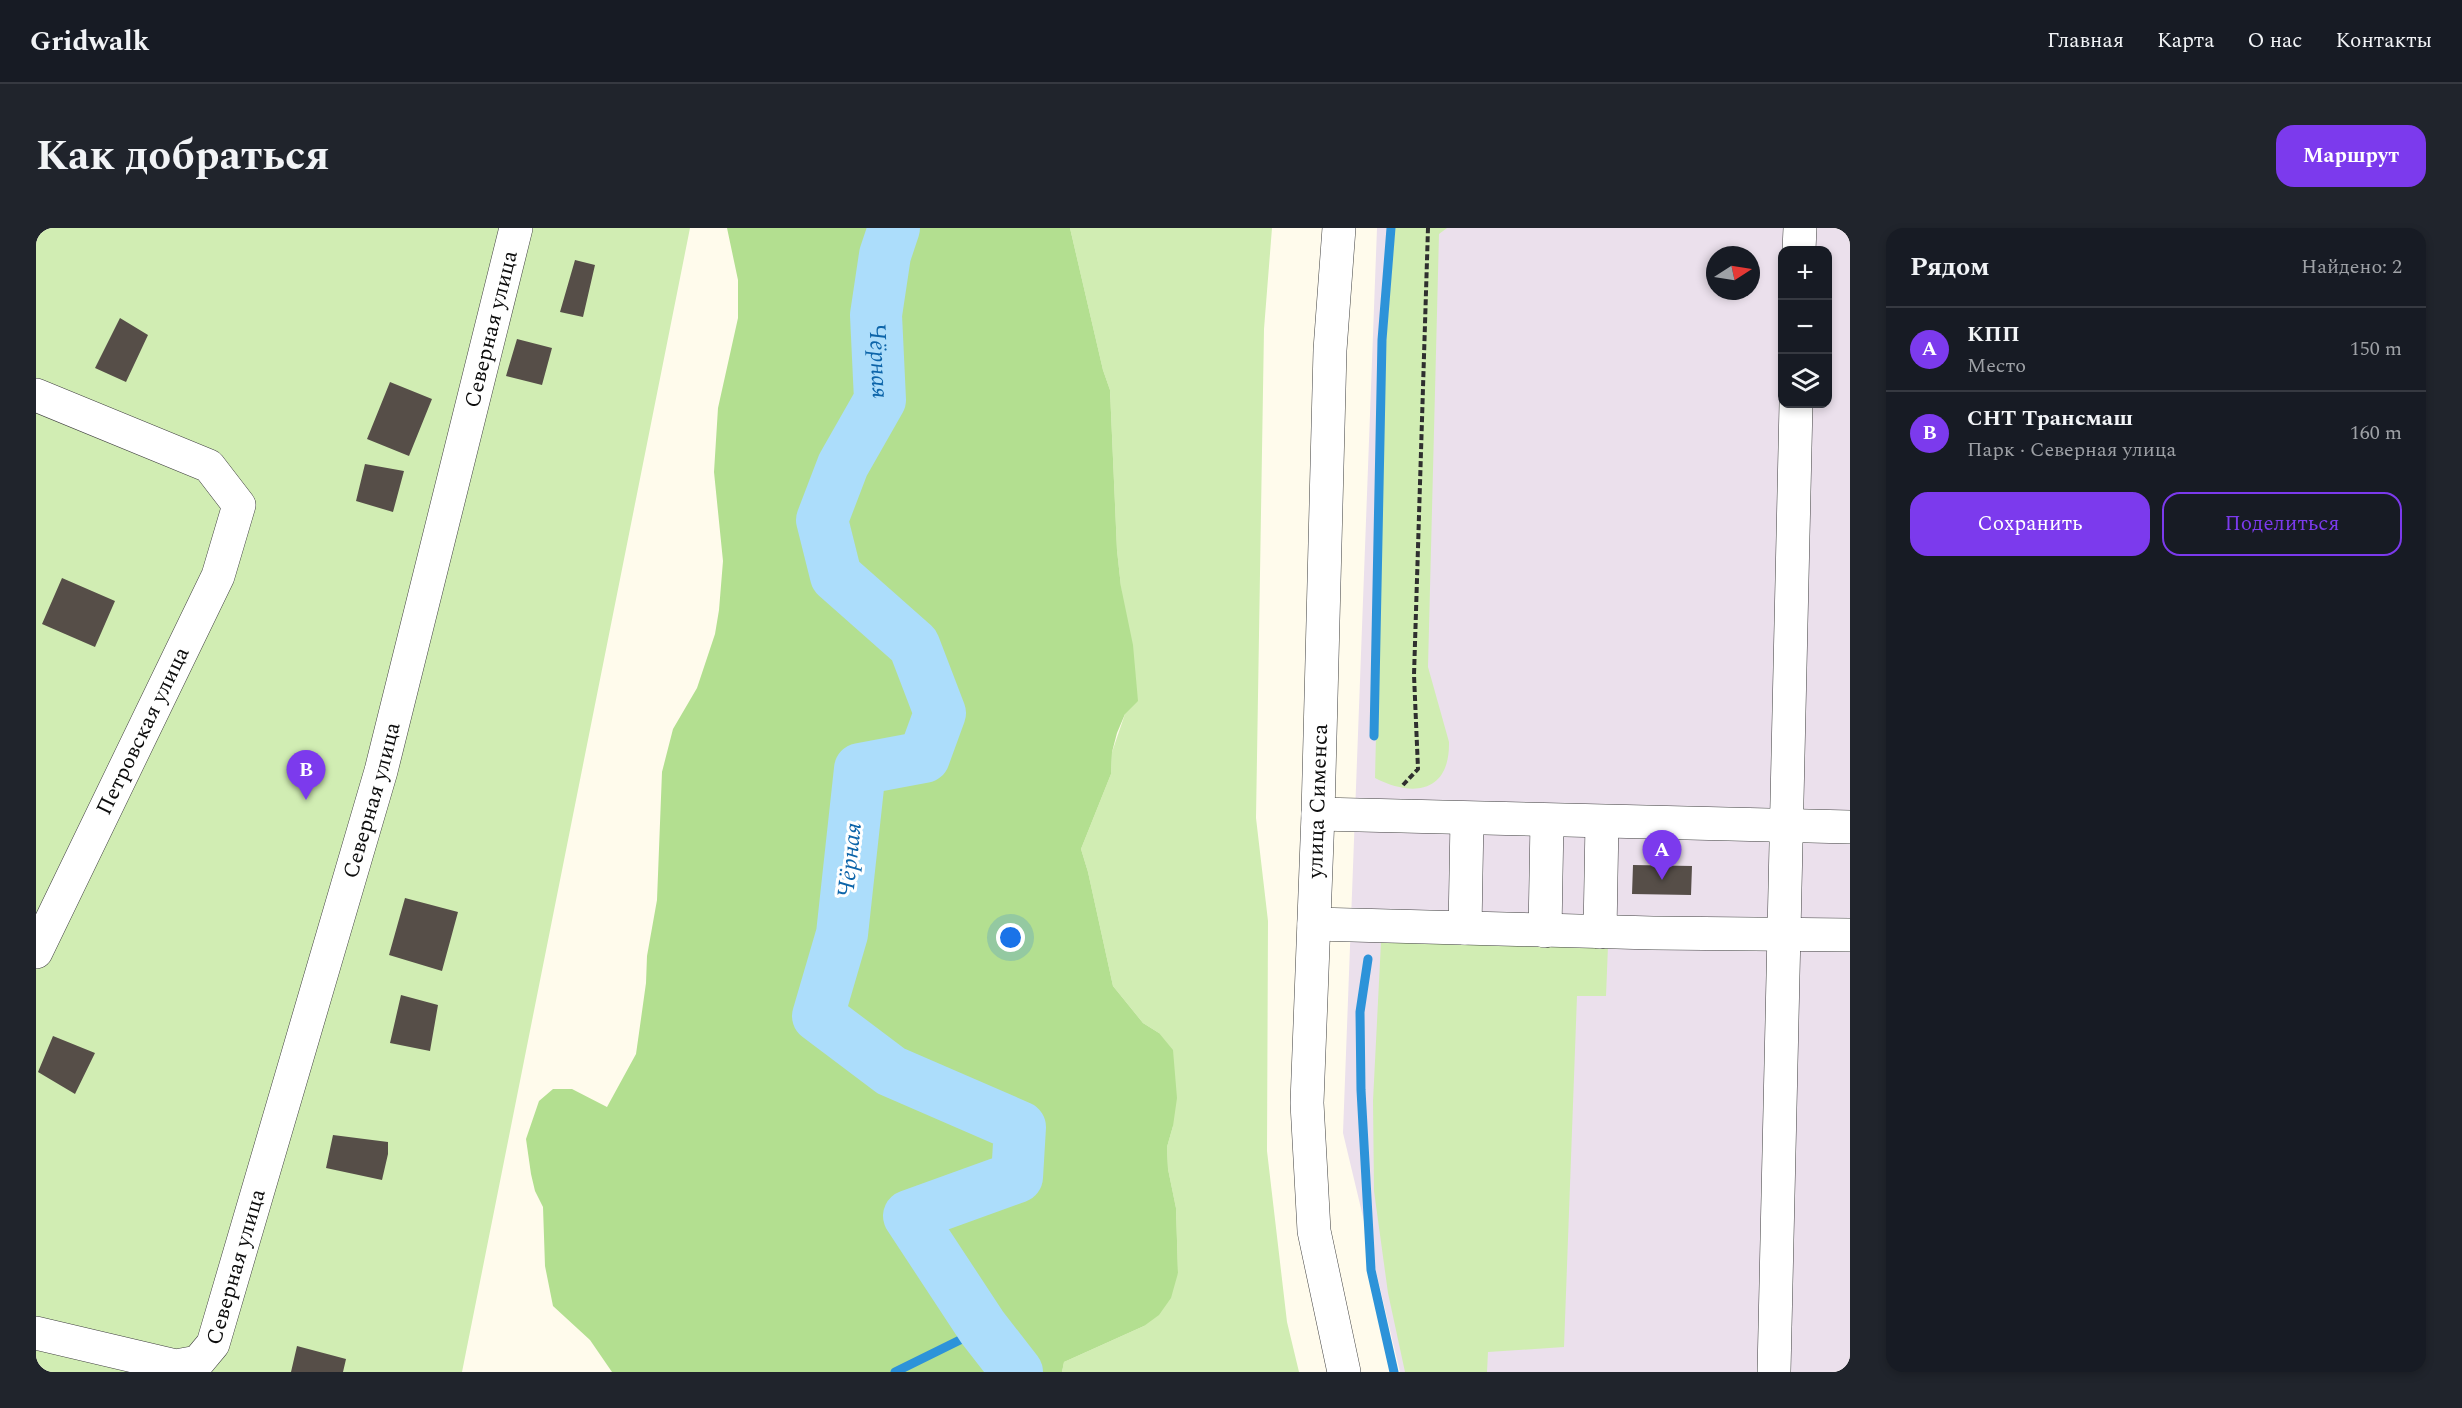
<!DOCTYPE html>
<html lang="ru">
<head>
<meta charset="utf-8">
<style>
	body { margin:0; font-family:Spectral,serif; background:#20242c; color:#f1f3f6 }
	.controls { position:absolute; right:18px; top:18px; display:grid; overflow:hidden; border-radius:12px; box-shadow:0 3px 9px #0003 }
	.controls button { width:54px; height:54px; display:grid; place-items:center; padding:0; border:0; border-bottom:2px solid #363941; background:#171b24; color:#f1f3f6; font:30px sans-serif }
	.compass { position:absolute; left:1670px; top:18px; width:54px; height:54px; border-radius:50%; background:#171b24; box-shadow:0 3px 9px #0003; rotate:78deg }
	.you { position:absolute; left:975px; top:710px; width:21px; height:21px; margin:-15px; border:4px solid #fff; border-radius:50%; background:#1a73e8; box-shadow:0 0 0 9px #1a73e833 }
	.badge { display:grid; place-items:center; width:39px; height:39px; border-radius:50%; background:#7c3aed; color:#fff; font-size:20px; font-weight:700 }
	.pin { position:absolute; translate:-50% -50px; filter:drop-shadow(0 2px 3px #0008) }
	.pin::after { content:''; position:absolute; top:32px; width:21px; height:18px; background:inherit; clip-path:polygon(0 0,100% 0,50% 100%) }
	.list { margin:0; padding:0; list-style:none }
	h2 { display:flex; justify-content:space-between; align-items:center; height:78px; margin:0; padding:0 24px; font-size:26px }
	h2 small { font-size:20px; font-weight:400; color:#9ea1a6 }
	.list li { display:grid; grid-template-columns:39px 1fr auto; gap:18px; align-items:center; box-sizing:border-box; height:84px; padding:0 24px; border-top:2px solid #363941 }
	.list b { display:block; font-size:22px; white-space:nowrap }
	.list p { margin:0; font-size:20px; white-space:nowrap; color:#9ea1a6 }
	.list em { font-size:20px; font-style:normal; color:#9ea1a6 }
	.actions { display:flex; gap:12px; padding:18px 24px }
	.actions a { flex:1; padding:14px 0; border:2px solid #7c3aed; border-radius:18px; text-align:center; font-size:21px; color:#7c3aed }
	.actions .main { background:#7c3aed; color:#fff }
	.icon { flex:none; width:33px; height:33px; fill:none; stroke:currentColor; stroke-width:2; stroke-linecap:round; stroke-linejoin:round }
	.map { position:relative; flex:none; width:1814px; height:1144px; overflow:hidden; border-radius:18px }
	header { display:flex; align-items:center; gap:36px; box-sizing:border-box; height:84px; padding:0 30px; background:#171b24; border-bottom:2px solid #363941 }
	header strong { font-size:28px }
	nav { display:flex; gap:33px; margin-inline-start:auto; font-size:21px }
	.intro { display:flex; align-items:center; justify-content:space-between; box-sizing:border-box; height:144px; padding:0 36px }
	h1 { margin:0; font-size:42px }
	.button { padding:15px 27px; border-radius:18px; background:#7c3aed; color:#fff; font-size:21px; font-weight:700 }
	main { display:flex; gap:36px; padding:0 36px }
	aside { flex:1; background:#171b24; border-radius:18px; box-shadow:0 3px 9px #0003 }
	.map>svg:first-child { display:block }
	.industrial { fill:#ebe0ec; fill-rule:evenodd }
	.green { fill:#d1edb3 }
	.forest { fill:#b3df90 }
	.lines { fill:none; stroke-linecap:round; stroke-linejoin:round }
	.stream { stroke:#2d93d9; stroke-width:9 }
	.river { stroke:#acddfb; stroke-width:52 }
	.building { fill:#564e48 }
	.minor-casing { stroke:#404040; stroke-width:34 }
	.path { stroke:#2f2f2f; stroke-width:4; stroke-dasharray:6 3; stroke-linecap:butt }
	.minor { stroke:#fff; stroke-width:33 }
	.labels { text-anchor:middle; dominant-baseline:central; stroke-width:6; stroke-linejoin:round; paint-order:stroke }
	.street-label { font-size:22px; fill:#0d0d0d; stroke:#fff }
	.water-label { font-size:24px; font-style:italic; fill:#0c64a9; stroke:#fff }
</style>
</head>
<body>
<header>
<strong>Gridwalk</strong>
<nav><a>Главная</a><a>Карта</a><a>О нас</a><a>Контакты</a></nav>
</header>
<div class="intro"><h1>Как добраться</h1><a class="button">Маршрут</a></div>
<main>
<div class="map">
<svg width="1814" height="1144" viewBox="0 0 1814 1144">
	<rect width="100%" height="100%" fill="#fffbec"/>
	<path class="industrial" d="M1341,0H1814V1144H1364L1307,905ZM1746,22H1792V176H1746ZM1679,27H1715V63H1679Z"/>
	<path class="green" d="M0,0H654L426,1144H0Z
		M1034,0H1236L1228,101L1220,590L1232,693L1231,923L1251,1094L1263,1144H1026L1028,1134L1108,1098L1142,1045L1140,980L1132,941L1131,919L1137,898L1123,805L1107,795L1077,758L1052,644L1045,621L1075,546L1076,524L1089,486L1085,359L1081,322L1074,162L1067,142Z
		M1359,0H1411L1403,6L1392,439L1413,514C1414,564 1378,570 1339,550L1349,126Z
		M1345,714L1572,718L1570,768H1541L1528,1119L1452,1124L1451,1144H1369L1352,1065L1338,963L1337,873Z"/>
	<path class="forest" d="M691,0H1034L1067,142L1074,162L1081,322L1085,359L1097,417L1102,473L1089,486L1081,505L1076,524L1075,546L1045,621L1052,644L1077,758L1107,795L1123,805L1137,822L1141,870L1137,898L1131,919L1132,941L1140,980L1142,1045L1135,1070L1123,1087L1108,1098L1028,1134L1026,1144H576L554,1112L517,1078L509,1038L507,979L499,963L495,946L490,911L503,873L517,861H536L571,879L600,826L603,805L610,755L611,728L621,672L626,544L637,501L661,460L679,406L683,382L687,333L678,244L682,180L702,90V52Z"/>
	<g class="lines">
		<path class="stream" d="M1338,508L1346,112L1355,0
			M1332,731L1324,784L1325,862L1335,1042L1358,1144
			M859,1144L928,1110L946,1099"/>
		<path class="river" id="s1" d="M858,0L849,27L840,87L844,172L807,237L786,292L800,348L878,417L904,485L888,529L824,541L806,706L782,788L855,843L984,899L981,949L873,988L946,1099L981,1144"/>
	</g>
	<path class="building" d="M539,32L559,37L547,89L524,84Z
		M84,90L112,107L90,154L59,140Z
		M481,111L516,120L506,157L470,148Z
		M354,154L396,171L373,228L331,211Z
		M329,236L368,243L357,284L320,273Z
		M26,350L79,373L59,419L6,396Z
		M1597,637L1656,638L1655,667L1596,666Z
		M369,670L422,684L406,743L353,727Z
		M365,767L402,777L394,823L354,815Z
		M17,808L59,825L39,866L2,844Z
		M297,907L352,914V926L346,952L290,940Z
		M261,1118L310,1131L307,1144H255Z"/>
	<g class="lines">
		<defs>
			<g id="minor">
				<path d="M1303,0L1294,122L1282,586L1271,875L1278,1003L1308,1144"/>
				<path d="M1763,22L1764,0"/>
				<path d="M0,167L173,238L203,277L182,348L0,724"/>
				<path d="M1282,586L1814,599"/>
				<path d="M1278,696L1617,705L1814,707"/>
				<path d="M1429,700L1431,591"/>
				<path d="M1509,703L1511,593"/>
				<path d="M1564,704L1566,594"/>
				<path id="s2" d="M0,1105L140,1138L162,1134L177,1116L345,543L480,0"/>
				<path d="M1738,1144L1760,176"/>
			</g>
		</defs>
		<use href="#minor" class="minor-casing"/>
		<path class="path" d="M1367,557L1382,541L1378,447L1392,0"/>
		<use href="#minor" class="minor"/>
	</g>
	<g class="labels">
		<g class="street-label">
			<text stroke="none"><textPath href="#s2" startOffset="1242">Северная улица</textPath></text>
			<text transform="translate(107 503) rotate(-64)">Петровская улица</text>
			<text stroke="none"><textPath href="#s2" startOffset="756">Северная улица</textPath></text>
			<text transform="translate(1282 573) rotate(-88)">улица Сименса</text>
			<text stroke="none"><textPath href="#s2" startOffset="270">Северная улица</textPath></text>
		</g>
		<g class="water-label">
			<text stroke="none"><textPath href="#s1" startOffset="135">Чёрная</textPath></text>
			<text transform="translate(814 632) rotate(-84)">Чёрная</text>
		</g>
	</g>
</svg>
<div class="controls">
<button>+</button>
<button>−</button>
<button><svg class="icon" aria-label="layers" viewBox="0 0 24 24"><path d="M12 4l9 5-9 5-9-5zM3 14l9 5 9-5"/></svg></button>
</div>
<svg class="compass" viewBox="-18 -18 36 36"><path d="M0-13l5 13h-10z" fill="#e53935"/><path d="M0 13l5-13h-10z" fill="#9ea1a6"/></svg>
<div class="you"></div>
<div class="pin badge" style="left:1626px;top:652px">A</div>
<div class="pin badge" style="left:270px;top:572px">B</div>
</div>
<aside>
<h2>Рядом<small>Найдено: 2</small></h2>
<ul class="list">
<li><span class="badge">A</span><div><b>КПП</b><p>Место</p></div><em>150 m</em></li>
<li><span class="badge">B</span><div><b>СНТ Трансмаш</b><p>Парк · Северная улица</p></div><em>160 m</em></li>
</ul>
<div class="actions"><a class="main">Сохранить</a><a>Поделиться</a></div>
</aside>
</main>
</body>
</html>
